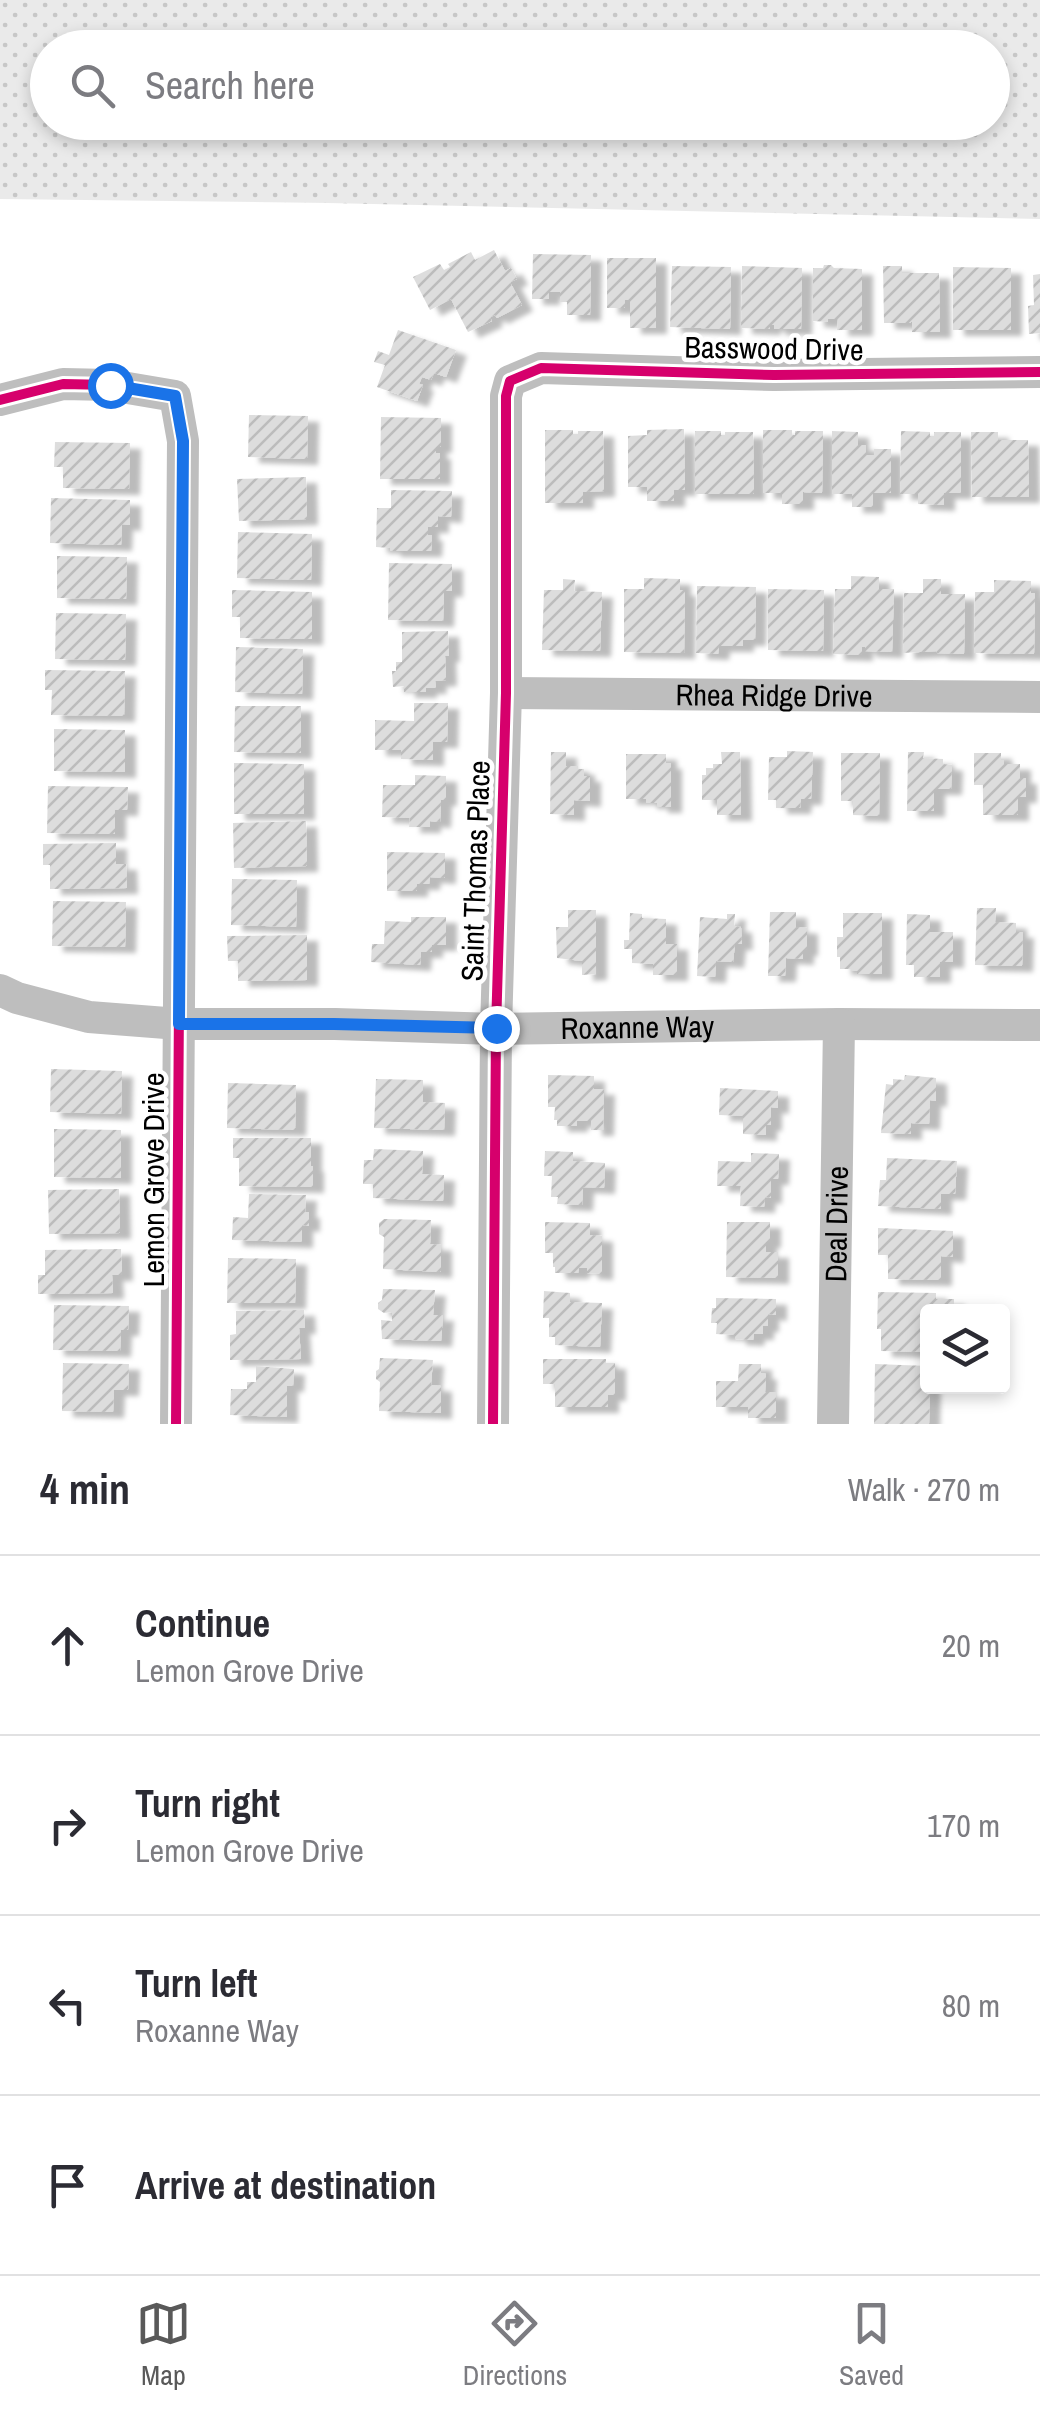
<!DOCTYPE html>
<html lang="en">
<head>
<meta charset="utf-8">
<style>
	body { margin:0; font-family:"Archivo Narrow",sans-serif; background:#f7f7f7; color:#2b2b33 }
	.controls { position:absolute; right:30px; bottom:30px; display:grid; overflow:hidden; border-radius:10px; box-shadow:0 5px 15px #0003 }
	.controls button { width:90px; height:90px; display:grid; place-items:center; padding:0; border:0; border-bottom:2px solid #e1e1e2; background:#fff; color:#2b2b33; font:50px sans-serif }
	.stop { position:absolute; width:30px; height:30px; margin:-22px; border:8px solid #1a73e8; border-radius:50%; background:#fff }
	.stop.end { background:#1a73e8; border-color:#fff; box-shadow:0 2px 10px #0008 }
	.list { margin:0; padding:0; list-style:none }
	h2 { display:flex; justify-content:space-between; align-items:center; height:130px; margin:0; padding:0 40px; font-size:42px }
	h2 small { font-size:32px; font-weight:400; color:#7c7c81 }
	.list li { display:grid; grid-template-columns:65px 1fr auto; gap:30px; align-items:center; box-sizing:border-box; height:180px; padding:0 40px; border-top:2px solid #e1e1e2 }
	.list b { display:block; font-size:38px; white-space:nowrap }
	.list p { margin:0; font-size:32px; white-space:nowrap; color:#7c7c81 }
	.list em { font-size:32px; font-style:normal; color:#7c7c81 }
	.icon { flex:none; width:55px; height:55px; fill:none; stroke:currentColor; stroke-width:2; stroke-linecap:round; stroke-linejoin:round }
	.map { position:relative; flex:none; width:1040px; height:1424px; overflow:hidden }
	.search { position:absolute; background:#fff; box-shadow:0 5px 15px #0003; left:30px; right:30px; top:30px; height:110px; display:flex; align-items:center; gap:25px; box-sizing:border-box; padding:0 35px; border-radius:55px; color:#7c7c81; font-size:38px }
	.sheet { height:850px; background:#fff }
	nav { display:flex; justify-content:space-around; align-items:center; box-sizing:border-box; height:140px; border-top:2px solid #e1e1e2; background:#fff; font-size:28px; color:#7c7c81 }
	nav a { display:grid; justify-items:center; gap:5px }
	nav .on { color:#595959 }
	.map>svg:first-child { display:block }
	.grass { fill:url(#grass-dots); fill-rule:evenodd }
	.building { fill:url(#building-hatch); filter:url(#shadow) }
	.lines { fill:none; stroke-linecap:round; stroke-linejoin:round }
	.minor { stroke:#bebebe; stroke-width:32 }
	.cycleway-casing { stroke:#fff; stroke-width:16 }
	.cycleway { stroke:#d6006c; stroke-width:10 }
	.route { stroke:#1a73e8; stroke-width:12 }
	.labels { text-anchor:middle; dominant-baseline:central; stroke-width:9; stroke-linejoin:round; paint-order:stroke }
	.street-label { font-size:30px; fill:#000; stroke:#fff }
</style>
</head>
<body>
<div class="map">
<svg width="1040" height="1424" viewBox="0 0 1040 1424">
	<defs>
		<pattern id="grass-dots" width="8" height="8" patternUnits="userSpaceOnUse" patternTransform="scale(2.5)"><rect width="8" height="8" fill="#eaeaea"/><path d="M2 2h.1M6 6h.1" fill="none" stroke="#c7c7c7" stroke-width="1.8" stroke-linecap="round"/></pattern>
		<pattern id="building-hatch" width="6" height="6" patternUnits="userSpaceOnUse" patternTransform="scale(2.5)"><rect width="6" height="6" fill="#ddd"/><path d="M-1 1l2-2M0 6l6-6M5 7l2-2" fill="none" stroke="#bcbcbc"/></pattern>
		<filter id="shadow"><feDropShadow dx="11" dy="6" stdDeviation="2.5" flood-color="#0004"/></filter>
	</defs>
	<rect width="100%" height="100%" fill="#fff"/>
	<path class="grass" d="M0,0H1040V219L328,203L0,199ZM48,48H992V122H48Z"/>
	<path class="building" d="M494,250L505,271L511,268L517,279L510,282L522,305L497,318L495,315L490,317L492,321L468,332L451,299L430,310L413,277L440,264L444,270L450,267L448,264L471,252L475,260Z
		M533,254L591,255L590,315H567V302H560V292H549V299H532Z
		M607,258H656V328H630V300H625V308H607Z
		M824,265H831L834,268L862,269V330H837L838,319H828V322L813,321V268H823Z
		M672,266L731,267L730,329L670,327Z
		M742,266L802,268L801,329H774V325H770V329L741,328Z
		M883,266H902V273H939L940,332H912V321L910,323H884Z
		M953,267L1011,268V330H953Z
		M1040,274V333L1029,334L1028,306L1034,305L1033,275Z
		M398,330L456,350L446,377L434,373L431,380L422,377L419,384L423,385L417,401L377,387L385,365L374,362L378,351L389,355Z
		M249,415L308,416L307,459L248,457Z
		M381,417L441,418V447H436V453H440V479H380Z
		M684,429L685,490H674V501H647V487H628V436L647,435V430Z
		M545,430H573V434H578V431H603L604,491L583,492V503H545Z
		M763,430H792V435H795V431H823L822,493L803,492V504H782V493H763Z
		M695,431H721V435H725V432H753L754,494H695Z
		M832,431L858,432V445H866V455H874V449H891V493H873V507H852V494H832Z
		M901,431L930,432V436H934V432H961V493H944V505L918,504V494H900Z
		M971,432H998V440H1028L1029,497H972Z
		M55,442L130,443L129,489L63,488V467H54Z
		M306,477L307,519L239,521L237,479Z
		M391,490L452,491L451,517L438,516V527H428V535H432L431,551H390V548L376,547L377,508H391Z
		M51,498L130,500V525L122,524L121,545L50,543Z
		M238,532L312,534L311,580L237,578Z
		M57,556L127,557L126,599L57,598Z
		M389,563L452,564V591H444L443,621L388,620Z
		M851,576L879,577V589H894L892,652L865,651V647H862V655L833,654L835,589H851Z
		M644,578L680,579V590H685L684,653L624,652V589H644Z
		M563,579L575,580L574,591L602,592L600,651L542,650L544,590H563Z
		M923,579H941V594H965L964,654L936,653L937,651L903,653L904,593H923Z
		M994,580L1031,581V593H1035L1034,654L974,653L975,592H994Z
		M697,586L756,587L755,640H743V646H719L718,654L696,653Z
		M768,589L824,590L823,651L768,650Z
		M232,590L312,592V639L240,638V617H232Z
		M56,613L126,614L125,660L55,659Z
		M448,631L449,656H445L446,680L435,681L436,688H426V692H404V686L393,687L392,671H396V662H402V632Z
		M236,647L303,649L302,694L235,692Z
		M45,670L125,671L124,716L51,715L52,690H45Z
		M414,703H448L447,742H433V760L401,759V750H375V720L414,721Z
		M235,706H301V753L234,752Z
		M54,729L125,730V772L54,771Z
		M787,751L813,752L811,799H801L800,808H776V800H768L769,757H787Z
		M551,752H566V766H578V769H584V776H590V801L574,800V815L550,814Z
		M721,752H740L741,815H717V800H702V775H706V768H713V764H722Z
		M908,752H924L923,758L943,759V764L952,765L951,789H934V811H907Z
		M841,753H880L879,816L853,815V801H841Z
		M974,753H1001V760H1004V764H1020V778H1026V797H1018V815H983V785H974Z
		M626,754H666V763H671V807H657V803H646V799H626Z
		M234,763L304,764V814H234Z
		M415,775L446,776V800H441L440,822L430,821V827H409L410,818L382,817L383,785H415Z
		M48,786L128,787L127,810H115V834L47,833Z
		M306,821L307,866L234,868L233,823Z
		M116,843V864H126L127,888L50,889V865H43V844Z
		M387,852L445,853V878L430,877L429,884H417V891H387Z
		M232,879L297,880L296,927L231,925Z
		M53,901L126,902L125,947L52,946Z
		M977,908H996L995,922L1016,923V932H1023L1022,966L975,965Z
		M568,910H596V974L582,975V961L557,958L556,927H568Z
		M770,912H796V927L807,928V950H803V959L786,958L785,976H768Z
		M630,913L642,914V918L666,919V944H677V975H653V964L632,963V949H624V940H629Z
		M843,913H882V974H857V971H851V969H840V957H837V937H843Z
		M727,914H735L734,926L741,927L742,944H735L733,962L716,961L715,977L697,976L700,917L727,919Z
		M907,914L930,915V932H953V962H940V977H914V965H906Z
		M411,917H446V945H432V952H421L420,965L371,962L372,944H384L385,921L411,922Z
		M307,935V980L238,981V961H228L227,936Z
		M51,1069L122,1071L121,1114L50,1112Z
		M548,1075L594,1076V1089H604L603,1130H591V1121H577V1126H557V1120H554L555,1107H548Z
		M905,1075L936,1078V1101L930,1100L929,1124L911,1123V1134L881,1133L886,1084L893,1085V1079L904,1080Z
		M376,1079L423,1080V1102L445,1103L444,1130L374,1128Z
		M228,1083L296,1085L295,1130L227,1128Z
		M720,1088L778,1091V1108L771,1107V1125H766V1135L743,1134V1116L719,1115Z
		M54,1129L121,1130V1178L54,1177Z
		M233,1138H311V1166H313V1187L239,1186V1158H233Z
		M374,1149L423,1151L422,1174L444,1175L443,1201L373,1198V1184H363L364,1160H373Z
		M545,1151L573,1152V1161L605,1163L604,1188L583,1187L582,1205L557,1204L558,1197H551L552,1176H544Z
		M751,1153L779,1154L778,1179H771V1198L765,1197L764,1207L740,1206L741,1186H717L718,1161L751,1162Z
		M887,1158L957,1161L955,1194H941V1209L878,1206L880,1180H886Z
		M119,1189L120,1233L49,1234L48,1190Z
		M249,1194L306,1195L305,1212H309V1226L302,1225V1242L232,1240L233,1217L248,1218Z
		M384,1219L431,1220L430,1244L441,1245V1272L383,1269L384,1237L379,1234V1223Z
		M545,1222L590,1223V1235L602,1236V1274L587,1273V1268H579L578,1273H555V1267H553V1253H545Z
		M727,1222H770V1242H766V1252H778V1278L726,1277Z
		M878,1228L953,1231V1257L941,1256V1280L888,1279V1255H878Z
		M121,1249L122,1275H112L113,1293L38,1294V1275H45V1250Z
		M228,1258L296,1259L295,1303H227Z
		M383,1289L435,1290L433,1315H443L441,1341L382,1339L381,1320L392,1321V1312L384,1313L378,1309V1303L382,1300Z
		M544,1291L570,1293V1302L602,1303L600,1347L555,1345V1337H549V1318H543Z
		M878,1292L936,1293V1299H954V1312H928V1352L881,1351V1329H877Z
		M716,1298L776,1299V1315L768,1314V1326H763V1334H754L753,1340L735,1339V1335L716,1334L717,1323H711L712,1308H716Z
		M54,1305L129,1306L128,1330H121L120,1351L53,1350Z
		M304,1310L305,1328H299L301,1359L230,1360V1335L236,1334V1311Z
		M380,1358L433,1360L431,1385L441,1386V1413L379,1411L380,1382L376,1379V1371L379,1369Z
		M543,1359H606V1363H615V1395H608V1407H555V1384H543Z
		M63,1363L129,1364L128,1390H114L113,1412L62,1411Z
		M739,1364H761V1373L766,1374L765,1392H776V1418H748V1407H716V1381H738Z
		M875,1364L928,1366V1386H930L929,1424H874Z
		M256,1366L294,1369L293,1386H287V1417L230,1415L231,1389H247V1382H256Z"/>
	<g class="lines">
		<g class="minor">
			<path d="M0,400L63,384L110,385L175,396L183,441L176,1424"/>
			<path id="s1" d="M506,693L1040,697"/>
			<path id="s2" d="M0,990L17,998L89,1017L179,1024H335L496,1029L839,1024L1040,1025"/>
			<path d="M493,1424L496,1029L506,693V396L510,381L541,368L774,375L1040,372"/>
			<path id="s3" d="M833,1424L839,1024"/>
		</g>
		<defs>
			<path id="cycleway" d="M0,400L63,384L110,385L175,396L183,441L176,1424
				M493,1424L496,1029L506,693V396L510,381L541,368L774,375L1040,372"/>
		</defs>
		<use href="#cycleway" class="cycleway-casing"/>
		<use href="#cycleway" class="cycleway"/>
	</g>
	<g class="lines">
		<path class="route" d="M110,385L175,396L183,441L179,1024H334L496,1028"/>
	</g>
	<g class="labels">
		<g class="street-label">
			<text transform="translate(774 348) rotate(1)">Basswood Drive</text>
			<text stroke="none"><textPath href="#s1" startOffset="268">Rhea Ridge Drive</textPath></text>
			<text transform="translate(475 871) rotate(-88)">Saint Thomas Place</text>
			<text stroke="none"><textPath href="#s2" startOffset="642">Roxanne Way</textPath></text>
			<text transform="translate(153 1180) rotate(-90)">Lemon Grove Drive</text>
			<text stroke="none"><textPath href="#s3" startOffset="200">Deal Drive</textPath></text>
		</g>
	</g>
</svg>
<div class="controls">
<button><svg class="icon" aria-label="layers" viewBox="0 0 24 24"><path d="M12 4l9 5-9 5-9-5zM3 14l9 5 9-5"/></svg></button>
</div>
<div class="stop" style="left:110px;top:385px"></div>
<div class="stop end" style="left:496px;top:1028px"></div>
<div class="search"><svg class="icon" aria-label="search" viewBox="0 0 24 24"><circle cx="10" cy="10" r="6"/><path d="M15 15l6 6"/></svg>Search here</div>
</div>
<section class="sheet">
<h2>4 min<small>Walk · 270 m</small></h2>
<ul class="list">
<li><svg class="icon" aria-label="ahead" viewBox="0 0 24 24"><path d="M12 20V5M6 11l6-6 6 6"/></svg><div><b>Continue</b><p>Lemon Grove Drive</p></div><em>20 m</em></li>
<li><svg class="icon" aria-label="right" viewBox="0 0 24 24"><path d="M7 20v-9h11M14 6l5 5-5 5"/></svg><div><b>Turn right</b><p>Lemon Grove Drive</p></div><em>170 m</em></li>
<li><svg class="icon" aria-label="left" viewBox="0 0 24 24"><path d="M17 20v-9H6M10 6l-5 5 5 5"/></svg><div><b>Turn left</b><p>Roxanne Way</p></div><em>80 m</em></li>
<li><svg class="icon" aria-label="arrive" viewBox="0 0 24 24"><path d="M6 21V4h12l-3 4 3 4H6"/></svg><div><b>Arrive at destination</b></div></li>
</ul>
</section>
<nav>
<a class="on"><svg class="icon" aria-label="map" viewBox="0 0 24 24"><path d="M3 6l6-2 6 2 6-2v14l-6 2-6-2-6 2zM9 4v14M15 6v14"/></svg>Map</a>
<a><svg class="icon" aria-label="directions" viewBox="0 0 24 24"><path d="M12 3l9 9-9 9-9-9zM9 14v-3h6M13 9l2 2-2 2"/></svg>Directions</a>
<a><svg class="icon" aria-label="saved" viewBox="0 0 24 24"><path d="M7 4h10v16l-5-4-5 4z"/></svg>Saved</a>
</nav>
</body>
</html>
